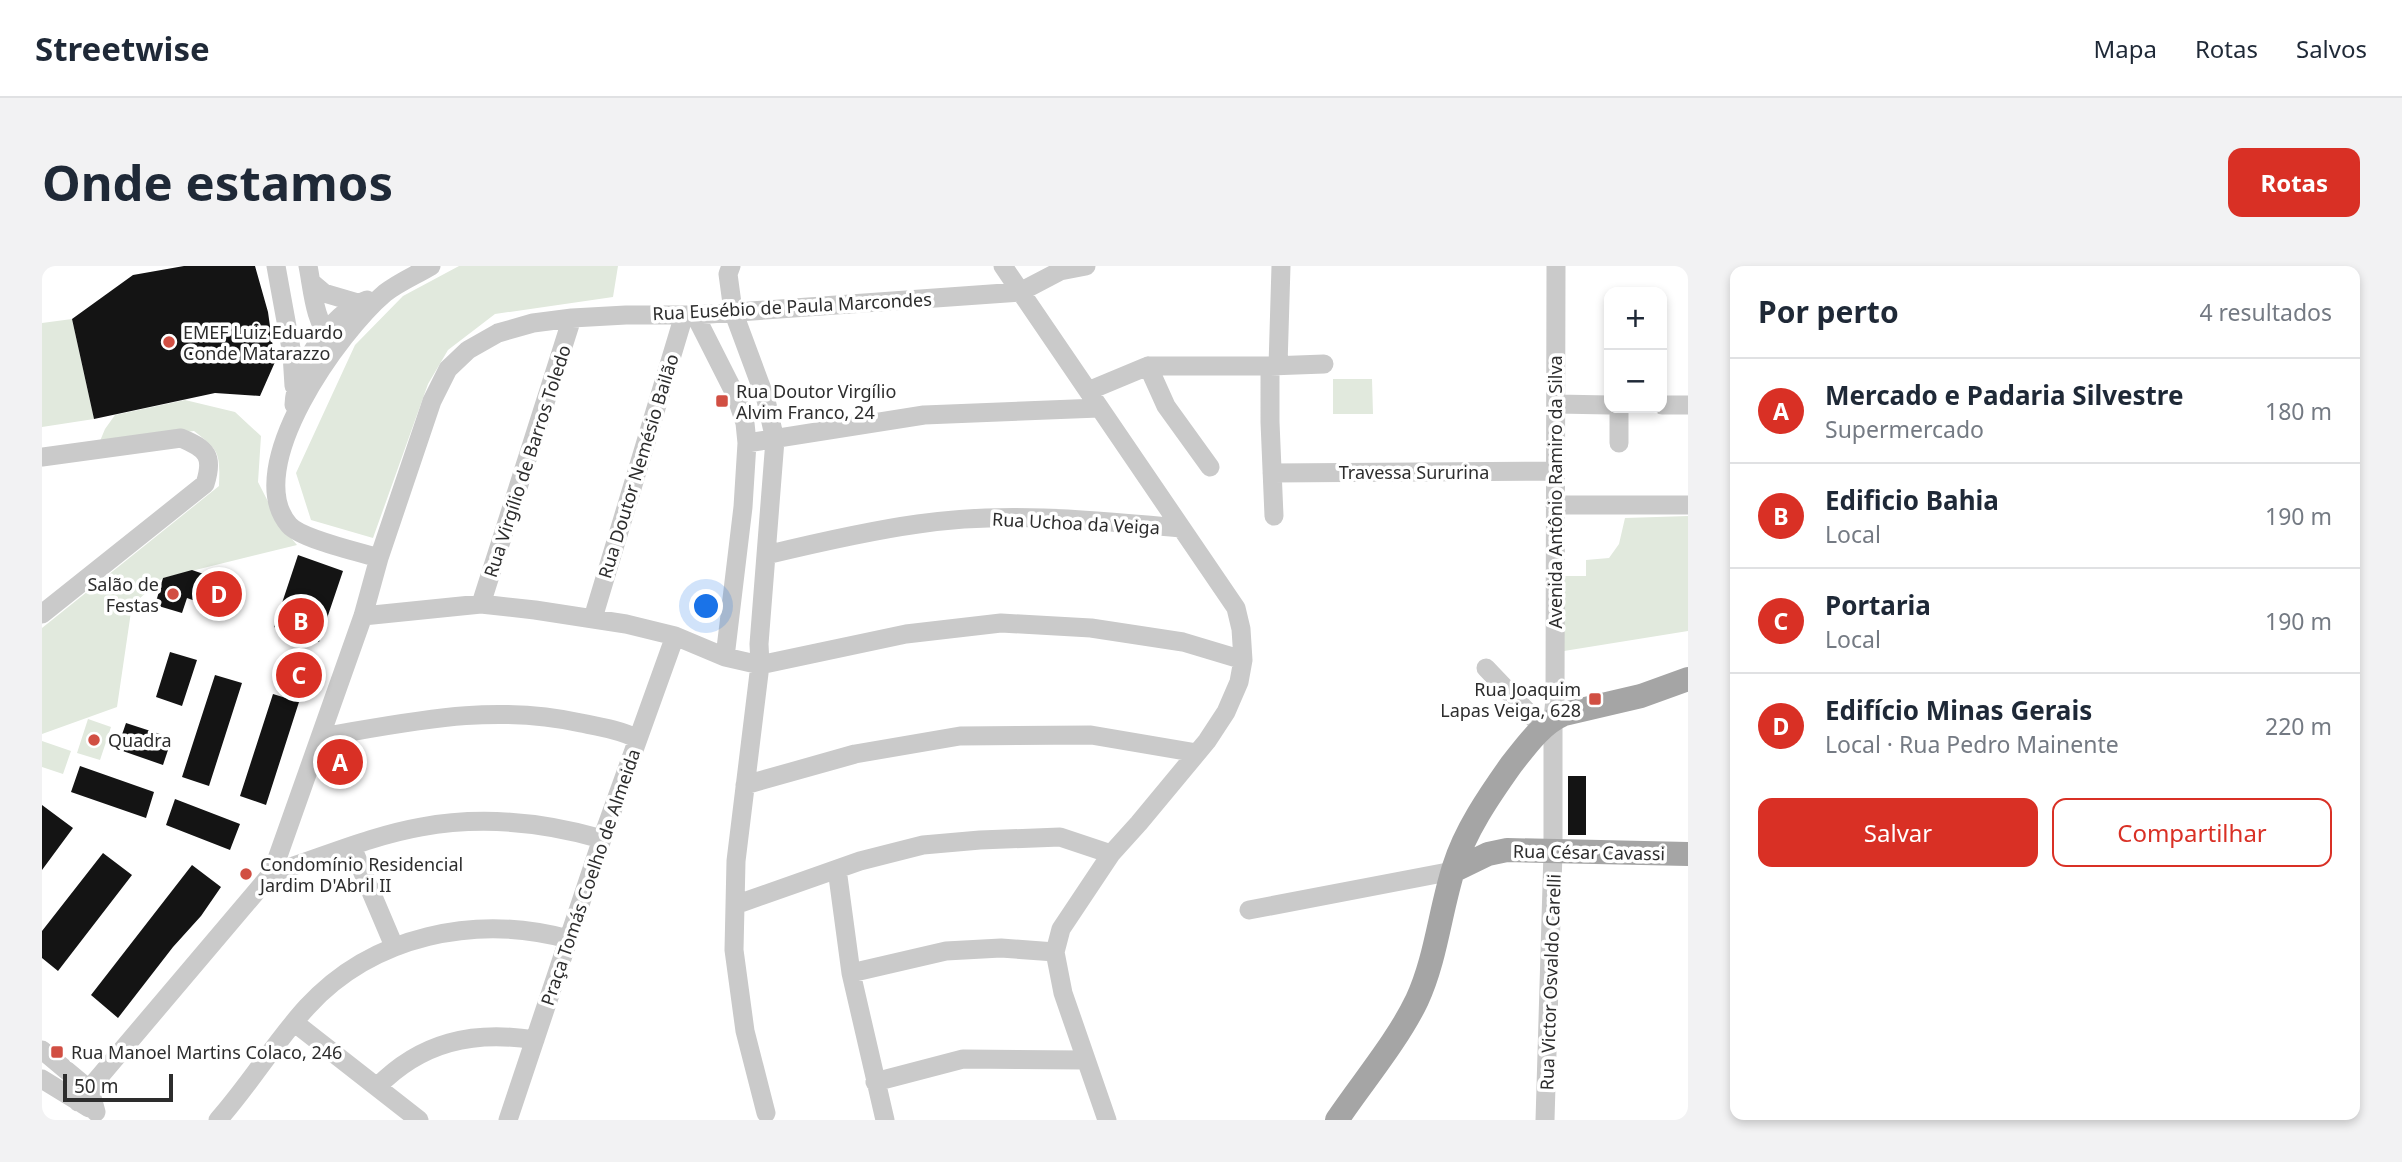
<!DOCTYPE html>
<html lang="pt">
<head>
<meta charset="utf-8">
<style>
	body { margin:0; font-family:"Noto Sans",sans-serif; background:#f2f2f3; color:#1f2937 }
	.controls { position:absolute; right:21px; top:21px; display:grid; overflow:hidden; border-radius:14px; box-shadow:0 4px 10px #0003 }
	.controls button { width:63px; height:63px; display:grid; place-items:center; padding:0; border:0; border-bottom:2px solid #e0e1e3; background:#fff; color:#1f2937; font:35px sans-serif }
	.scale { position:absolute; left:21px; bottom:18px; width:110px; box-sizing:border-box; padding-left:7px; border:4px solid #2d2d2d; border-top:0; font-size:19px; line-height:24px; white-space:nowrap; color:#2d2d2d; -webkit-text-stroke:5px #fff; paint-order:stroke }
	.you { position:absolute; left:665px; top:341px; width:24px; height:24px; margin:-18px; border:5px solid #fff; border-radius:50%; background:#1a73e8; box-shadow:0 0 0 10px #1a73e833 }
	.badge { display:grid; place-items:center; width:46px; height:46px; border-radius:50%; background:#d93025; color:#fff; font-size:23px; font-weight:700 }
	.pin { position:absolute; translate:-50% -50%; border:4px solid #fff; box-shadow:0 2px 7px #0006 }
	.list { margin:0; padding:0; list-style:none }
	h2 { display:flex; justify-content:space-between; align-items:center; height:91px; margin:0; padding:0 28px; font-size:30px }
	h2 small { font-size:23px; font-weight:400; color:#747a83 }
	.list li { display:grid; grid-template-columns:46px 1fr auto; gap:21px; align-items:center; box-sizing:border-box; height:105px; padding:0 28px; border-top:2px solid #e0e1e3 }
	.list b { display:block; font-size:26px; white-space:nowrap }
	.list p { margin:0; font-size:23px; white-space:nowrap; color:#747a83 }
	.list em { font-size:23px; font-style:normal; color:#747a83 }
	.actions { display:flex; gap:14px; padding:21px 28px }
	.actions a { flex:1; padding:16px 0; border:2px solid #d93025; border-radius:14px; text-align:center; font-size:24px; color:#d93025 }
	.actions .main { background:#d93025; color:#fff }
	.map { position:relative; flex:none; width:1646px; height:854px; overflow:hidden; border-radius:14px }
	header { display:flex; align-items:center; gap:42px; box-sizing:border-box; height:98px; padding:0 35px; background:#fff; border-bottom:2px solid #e0e1e3 }
	header strong { font-size:33px }
	nav { display:flex; gap:38px; margin-inline-start:auto; font-size:24px }
	.intro { display:flex; align-items:center; justify-content:space-between; box-sizing:border-box; height:168px; padding:0 42px }
	h1 { margin:0; font-size:49px }
	.button { padding:18px 32px; border-radius:14px; background:#d93025; color:#fff; font-size:24px; font-weight:700 }
	main { display:flex; gap:42px; padding:0 42px }
	aside { flex:1; background:#fff; border-radius:14px; box-shadow:0 4px 10px #0003 }
	.map>svg:first-child { display:block }
	.green { fill:#e1e9dd }
	.building { fill:#141414 }
	.lines { fill:none; stroke-linecap:round; stroke-linejoin:round }
	.minor { stroke:#cacaca; stroke-width:19 }
	.major { stroke:#a5a5a5; stroke-width:24 }
	.poi-dot { fill:#d14f43; stroke:#fff; stroke-width:2.5 }
	.labels { text-anchor:middle; dominant-baseline:central; stroke-width:7; stroke-linejoin:round; paint-order:stroke }
	.street-label { font-size:18px; fill:#2d2d2d; stroke:#fff }
	.poi-label { font-size:18px; fill:#2d2d2d; stroke:#fff; text-anchor:start }
</style>
</head>
<body>
<header>
<strong>Streetwise</strong>
<nav><a>Mapa</a><a>Rotas</a><a>Salvos</a></nav>
</header>
<div class="intro"><h1>Onde estamos</h1><a class="button">Rotas</a></div>
<main>
<div class="map">
<svg width="1646" height="854" viewBox="0 0 1646 854">
	<rect width="100%" height="100%" fill="#fff"/>
	<path class="green" d="M417,0H576L571,31L453,48L406,84L386,118L331,272L269,254L254,207L313,79L361,30Z
		M30,53L52,153L0,161V57Z
		M1291,113H1330L1331,148H1291Z
		M143,134L193,146L219,170L216,216L238,259L255,279L121,312L90,339L75,441L0,468V362L177,220C178,187 178,185 152,165L58,175L63,163L73,149Z
		M1646,250V365L1522,385V310H1544V294L1567,292L1577,278L1583,252Z
		M46,453L69,461L58,494L35,487Z
		M0,475L29,485L21,508L0,501Z"/>
	<path class="building" d="M142,0H213L226,46L233,96L218,130L173,127L52,153L30,53L91,9Z
		M256,289L301,305L277,376L232,361Z
		M150,304L182,315L173,342L145,332L140,347L113,339L121,312Z
		M128,386L155,394L140,440L114,431Z
		M173,409L200,417L167,520L140,511Z
		M231,428L257,436L224,539L198,530Z
		M84,457L130,472L121,499L75,483Z
		M298,480L310,501L296,509L285,488Z
		M38,500L112,526L104,552L29,526Z
		M1526,510H1544V569H1526Z
		M133,533L198,558L188,584L124,559Z
		M0,539L31,562L0,604Z
		M61,587L90,609L16,705L0,692V665Z
		M150,599L179,621L159,650L131,681L76,752L49,729Z"/>
	<g class="lines">
		<path class="minor" d="M234,0L250,88L252,120
			M266,0C271,25 272,55 290,75
			M689,0L686,8L691,45L724,134L733,174L717,378L718,399L694,595L692,684L703,765L724,847
			M961,0L1194,342L1199,363L1201,394L1197,416L1184,446L1165,475L1097,557L1069,588L1019,663L1013,686L1021,727L1065,854
			M269,16L282,27L316,37
			M653,49L694,130L703,157L705,177L701,241L683,391
			M1106,100L1124,140L1168,201
			M1228,100V156L1232,250
			M1236,100L1239,0
			M1046,125L1106,100H1228L1282,98
			M1515,138L1567,139
			M252,139C253,103 289,46 325,34
			M1620,139H1646
			M1577,142V177
			M705,177L882,149L1057,142
			M0,191L139,172C165,183 172,190 163,218L0,348
			M1230,207L1513,205
			M1513,239H1646
			M724,289C774,277 825,265 876,258C962,245 1051,254 1138,262
			M337,292C317,286 259,273 247,259C198,202 298,65 343,27C357,16 374,9 389,0
			M439,338L530,52
			M321,350L439,338L493,344L584,358L633,370L683,391L718,399L864,368L959,357L1049,362L1141,376L1201,394
			M551,352L642,49
			M1444,402L1501,462
			M279,471C368,456 449,437 539,457C559,461 578,464 596,473
			M703,519L813,488L918,470L1049,469L1155,487
			M310,581L352,680
			M795,603L809,707L843,854
			M230,607C279,592 328,570 379,561C439,550 501,556 560,573
			M693,639L818,595L881,579L938,574L1018,571L1069,588
			M1207,644L1411,605
			M809,707L904,685L959,682L1013,686
			M253,757L377,854
			M0,784L48,824L54,846
			M0,813L47,842
			M833,816L921,793L1043,794
			M335,821C379,776 431,764 493,774
			M36,836L230,607L321,350L337,292L390,135L406,103L426,84L456,67L491,57L530,52L584,49H653L978,26L1018,5L1044,0
			M176,854C208,818 233,776 265,741C331,669 434,648 526,673
			M466,854L560,573L633,370
			M1503,854L1511,586V453L1513,433L1514,0"/>
		<path class="major" d="M1411,605L1446,588L1465,584L1646,588
			M1295,854C1320,817 1356,774 1375,734C1394,693 1398,645 1412,601C1423,565 1447,530 1469,499C1484,480 1499,458 1522,448L1599,430L1646,413"/>
	</g>
	<g class="poi-dot">
		<circle cx="127" cy="76" r="7"/>
		<rect x="673" y="128" width="14" height="14" rx="3.5"/>
		<circle cx="131" cy="328" r="7"/>
		<rect x="1546" y="426" width="14" height="14" rx="3.5"/>
		<circle cx="52" cy="474" r="7"/>
		<circle cx="204" cy="608" r="7"/>
		<rect x="8" y="779" width="14" height="14" rx="3.5"/>
	</g>
	<g class="labels">
		<g class="street-label">
			<text transform="translate(750 40) rotate(-3)">Rua Eusébio de Paula Marcondes</text>
			<text transform="translate(485 195) rotate(-72)">Rua Virgílio de Barros Toledo</text>
			<text transform="translate(596 200) rotate(-73)">Rua Doutor Nemésio Bailão</text>
			<text x="1372" y="206">Travessa Sururina</text>
			<text transform="translate(1513 226) rotate(-90)">Avenida Antônio Ramiro da Silva</text>
			<text transform="translate(1034 257) rotate(3)">Rua Uchoa da Veiga</text>
			<text transform="translate(1547 586) rotate(1)">Rua César Cavassi</text>
			<text transform="translate(548 611) rotate(-71)">Praça Tomás Coelho de Almeida</text>
			<text transform="translate(1508 716) rotate(-88)">Rua Victor Osvaldo Carelli</text>
		</g>
		<g class="poi-label">
			<text x="141" y="66">EMEF Luiz Eduardo<tspan x="141" dy="21">Conde Matarazzo</tspan></text>
			<text x="694" y="125">Rua Doutor Virgílio<tspan x="694" dy="21">Alvim Franco, 24</tspan></text>
			<text x="117" y="318" text-anchor="end">Salão de<tspan x="117" dy="21">Festas</tspan></text>
			<text x="1539" y="423" text-anchor="end">Rua Joaquim<tspan x="1539" dy="21">Lapas Veiga, 628</tspan></text>
			<text x="66" y="474">Quadra</text>
			<text x="218" y="598">Condomínio Residencial<tspan x="218" dy="21">Jardim D'Abril II</tspan></text>
			<text x="29" y="786">Rua Manoel Martins Colaco, 246</text>
		</g>
	</g>
</svg>
<div class="controls">
<button>+</button>
<button>−</button>
</div>
<div class="scale">50 m</div>
<div class="you"></div>
<div class="pin badge" style="left:298px;top:496px">A</div>
<div class="pin badge" style="left:259px;top:355px">B</div>
<div class="pin badge" style="left:257px;top:409px">C</div>
<div class="pin badge" style="left:177px;top:328px">D</div>
</div>
<aside>
<h2>Por perto<small>4 resultados</small></h2>
<ul class="list">
<li><span class="badge">A</span><div><b>Mercado e Padaria Silvestre</b><p>Supermercado</p></div><em>180 m</em></li>
<li><span class="badge">B</span><div><b>Edificio Bahia</b><p>Local</p></div><em>190 m</em></li>
<li><span class="badge">C</span><div><b>Portaria</b><p>Local</p></div><em>190 m</em></li>
<li><span class="badge">D</span><div><b>Edifício Minas Gerais</b><p>Local · Rua Pedro Mainente</p></div><em>220 m</em></li>
</ul>
<div class="actions"><a class="main">Salvar</a><a>Compartilhar</a></div>
</aside>
</main>
</body>
</html>
